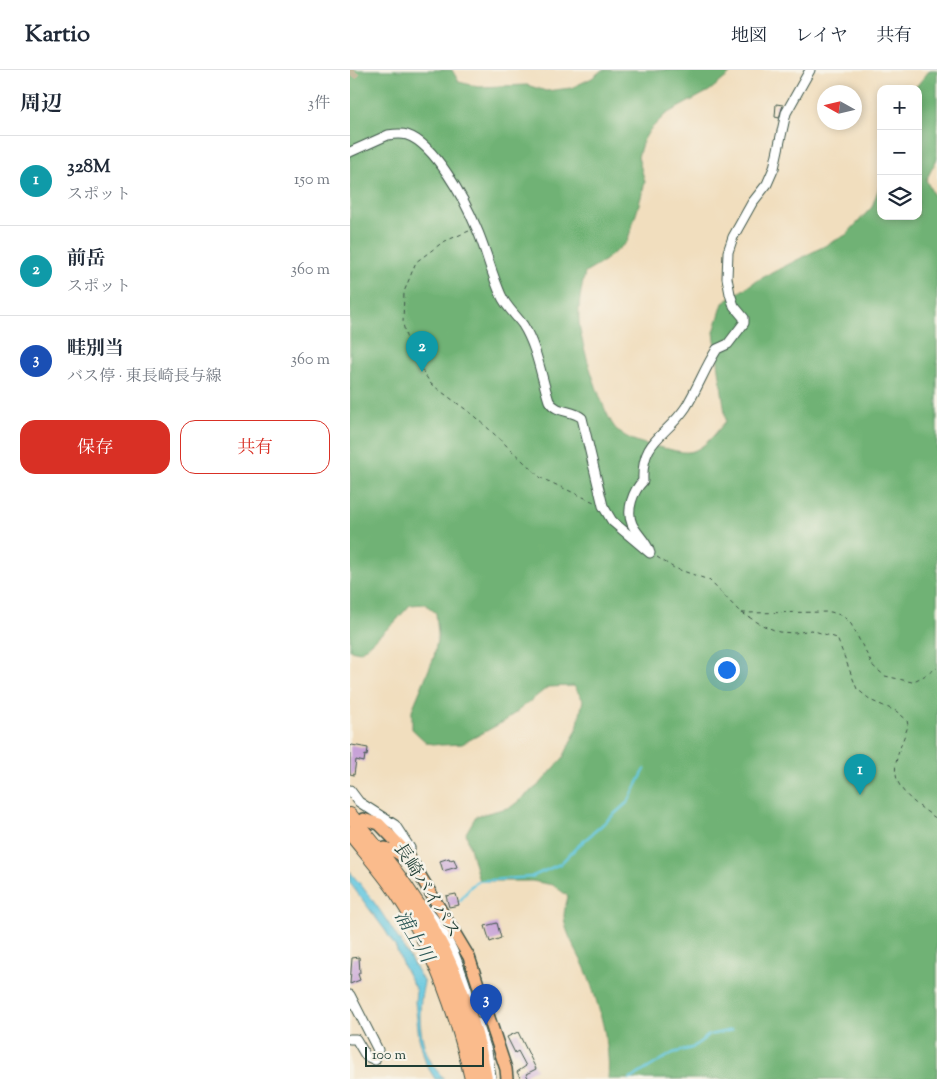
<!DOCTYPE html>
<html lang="ja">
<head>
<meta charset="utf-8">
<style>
	body { margin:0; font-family:"Sorts Mill Goudy","Noto Serif JP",serif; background:#f6f6f7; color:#1f2937 }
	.controls { position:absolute; right:15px; top:15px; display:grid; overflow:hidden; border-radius:10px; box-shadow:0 2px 8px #0003 }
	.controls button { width:45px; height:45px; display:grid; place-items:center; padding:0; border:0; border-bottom:1px solid #e0e1e3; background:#fff; color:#1f2937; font:25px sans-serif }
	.compass { position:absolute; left:467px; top:15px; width:45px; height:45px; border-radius:50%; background:#fff; box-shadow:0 2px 8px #0003; rotate:278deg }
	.scale { position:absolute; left:15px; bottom:12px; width:119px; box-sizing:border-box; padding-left:5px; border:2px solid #1f3d34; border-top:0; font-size:14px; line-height:18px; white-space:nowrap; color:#1f3d34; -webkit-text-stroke:4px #f7f3e8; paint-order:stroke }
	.you { position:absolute; left:376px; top:599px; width:18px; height:18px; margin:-12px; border:4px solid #fff; border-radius:50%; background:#1a73e8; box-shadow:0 0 0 8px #1a73e833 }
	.badge { display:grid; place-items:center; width:32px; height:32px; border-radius:50%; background:#d93025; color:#fff; font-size:16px; font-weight:700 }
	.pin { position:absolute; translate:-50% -41px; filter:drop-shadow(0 1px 2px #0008) }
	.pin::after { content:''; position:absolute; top:26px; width:18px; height:15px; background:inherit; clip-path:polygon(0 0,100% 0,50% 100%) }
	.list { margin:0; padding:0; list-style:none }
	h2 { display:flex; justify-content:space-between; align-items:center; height:65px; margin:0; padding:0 20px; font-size:21px }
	h2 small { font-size:16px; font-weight:400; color:#747a83 }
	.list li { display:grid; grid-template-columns:32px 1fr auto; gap:15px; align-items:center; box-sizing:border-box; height:90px; padding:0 20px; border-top:1px solid #e0e1e3 }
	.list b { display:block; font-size:19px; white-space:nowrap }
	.list p { margin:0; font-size:16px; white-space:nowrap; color:#747a83 }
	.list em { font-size:16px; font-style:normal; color:#747a83 }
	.actions { display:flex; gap:10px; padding:15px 20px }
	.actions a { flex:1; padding:11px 0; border:1px solid #d93025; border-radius:15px; text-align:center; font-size:18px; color:#d93025 }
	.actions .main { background:#d93025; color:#fff }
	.icon { flex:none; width:28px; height:28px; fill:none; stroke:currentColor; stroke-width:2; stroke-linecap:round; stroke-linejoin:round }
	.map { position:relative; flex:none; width:587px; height:1009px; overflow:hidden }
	header { display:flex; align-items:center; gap:30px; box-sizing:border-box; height:70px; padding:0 25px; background:#fff; border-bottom:1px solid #e0e1e3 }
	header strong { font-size:24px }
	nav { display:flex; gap:28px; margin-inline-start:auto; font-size:18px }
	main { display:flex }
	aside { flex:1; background:#fff }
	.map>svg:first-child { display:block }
	.forest { fill:#6fb275; stroke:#477854 }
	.water { fill:#61c6df; stroke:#40828a }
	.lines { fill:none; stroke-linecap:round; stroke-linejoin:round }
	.stream { stroke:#61c6df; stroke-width:2.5 }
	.building { fill:#c7a2d7 }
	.highway-tunnel { stroke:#c7bea2; stroke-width:14; stroke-dasharray:14 7; stroke-linecap:butt }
	.minor-casing { stroke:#3e5549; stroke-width:11 }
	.major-casing { stroke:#3e5549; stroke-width:14 }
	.highway-casing { stroke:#3e5549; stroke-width:16 }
	.path { stroke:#3e5549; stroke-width:1; stroke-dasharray:4 4; stroke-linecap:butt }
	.minor { stroke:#fff; stroke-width:9 }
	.major { stroke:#fabb8c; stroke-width:11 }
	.highway { stroke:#fabb8c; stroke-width:14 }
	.labels { text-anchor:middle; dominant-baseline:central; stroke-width:5; stroke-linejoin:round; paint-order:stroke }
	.street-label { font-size:18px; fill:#1f3d34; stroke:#f7f3e8 }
	.water-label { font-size:19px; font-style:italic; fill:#2c5856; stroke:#f7f3e8 }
</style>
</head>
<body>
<header>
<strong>Kartio</strong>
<nav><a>地図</a><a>レイヤ</a><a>共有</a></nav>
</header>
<main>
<aside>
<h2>周辺<small>3件</small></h2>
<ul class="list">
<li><span class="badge" style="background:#0f9aa8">1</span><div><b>328M</b><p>スポット</p></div><em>150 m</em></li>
<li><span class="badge" style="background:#0f9aa8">2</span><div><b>前岳</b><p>スポット</p></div><em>360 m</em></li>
<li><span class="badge" style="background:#1a4fb4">3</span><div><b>畦別当</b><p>バス停 · 東長崎長与線</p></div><em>360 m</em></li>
</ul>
<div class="actions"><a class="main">保存</a><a>共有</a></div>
</aside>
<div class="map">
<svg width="587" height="1009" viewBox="0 0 587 1009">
	<rect width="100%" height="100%" fill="#f7f3e8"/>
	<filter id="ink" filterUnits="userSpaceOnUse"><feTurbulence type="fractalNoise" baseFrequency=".02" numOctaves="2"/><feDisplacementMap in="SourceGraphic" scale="10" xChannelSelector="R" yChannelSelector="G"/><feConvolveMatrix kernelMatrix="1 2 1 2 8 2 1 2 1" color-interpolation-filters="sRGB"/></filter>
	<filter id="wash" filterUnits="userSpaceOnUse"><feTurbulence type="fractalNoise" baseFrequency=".0096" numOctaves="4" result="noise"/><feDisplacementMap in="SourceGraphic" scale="20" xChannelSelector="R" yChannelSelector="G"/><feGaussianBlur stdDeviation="1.12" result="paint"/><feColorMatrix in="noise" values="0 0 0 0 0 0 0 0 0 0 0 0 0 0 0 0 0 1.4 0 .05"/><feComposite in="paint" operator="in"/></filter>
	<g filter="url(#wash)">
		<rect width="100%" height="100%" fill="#f1debe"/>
		<path class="forest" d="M0,0H102L109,12L129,17L177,15L196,21L221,18L242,8L252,0H382L379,5L359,21L316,44L299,61L292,73L288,87L295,112L288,138L277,172L250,194L235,203C231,220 228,235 229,252C230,272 254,348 267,360C279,371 297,375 313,378C320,379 331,383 339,382C354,380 367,361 376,351L364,262L373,233L406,211L496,165L522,137L531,112V146H568V19H564L580,0H587V89L576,110L584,126L587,127V1009H258C261,974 249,936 237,903C231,887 214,863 214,846C214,839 217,832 218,826L203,815L182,811H129L116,763L126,746L161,737L190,714L213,688L227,659L233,630L224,616L198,617L155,651L112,674L91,675L77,673L62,659V640L84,587L88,564L86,543L75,534L60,535L44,553L10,582L0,580Z"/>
		<path class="water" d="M0,802C30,836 52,874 74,913C68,938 68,966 80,990C83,998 90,1003 94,1009H85L76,994L69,968L65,932L66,920L53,896L46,878L35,860L0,813Z"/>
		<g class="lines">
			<path class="stream" d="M110,831L120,817L128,811L181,807L210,794L227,777L278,732L295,699
				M280,1009L323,983L342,978L359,965L382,960"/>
		</g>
		<g id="blocks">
			<path class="building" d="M426,34L433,35L429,48L425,47Z
				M2,675L18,678L17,686L15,685L14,692L6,690L4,705L0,704V677Z
				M99,788L100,790L104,789L107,797L93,801L90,791Z
				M106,824L109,835L99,837L96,826Z
				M147,853L151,868L140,872L135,856Z
				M9,887L10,903L8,904L10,910L0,914L2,888Z
				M168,962L186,999L176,1004L179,1009H171L167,1002L176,996L168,981L165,983L157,967Z"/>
		</g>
	</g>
	<g filter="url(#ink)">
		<use href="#blocks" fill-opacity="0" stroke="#3e5549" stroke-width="1"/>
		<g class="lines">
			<path class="highway-tunnel" d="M0,5L4,0"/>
			<defs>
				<path id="minor" d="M0,82L38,65C44,64 51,63 57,65C85,74 115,131 126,157C136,179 141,203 151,225C156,237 166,245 173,255C187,277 191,306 199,331C207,344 222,339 232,348L253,436L262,451L300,483
					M299,480C295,470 286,463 282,454C276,440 283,421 293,411C291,369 316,367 336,337C347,319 355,298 367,279L378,274L394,253V248L384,236L380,224L377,208L378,182L383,167L402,133L417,114L424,98L436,43L460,0
					M0,720L9,732L45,755L60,778L56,782
					M74,837C100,865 109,894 120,929
					M0,925L28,980L25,990L16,986L6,969H0
					M128,953L137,981L141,1006"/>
				<path id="major" d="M13,749L29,754L56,782L119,887L156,999L157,1009
					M35,778L46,782L58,790"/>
				<path id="highway" d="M0,745C18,767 37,790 54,814C94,870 123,940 135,1009
					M0,763C16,783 33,802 47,823C85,880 107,942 122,1009"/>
			</defs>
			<use href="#minor" class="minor-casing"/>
			<use href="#major" class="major-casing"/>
			<use href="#highway" class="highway-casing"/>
			<path class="path" d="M119,161L93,172L66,192L54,222L53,254L60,282L81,314L126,347L191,408L244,432
				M307,487L324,498L359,510L391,543L481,542L493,546L501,554L523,596L535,606L562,612L574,606L587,598
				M392,543L412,555L429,562L445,563L461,560L487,568L507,619L522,631L546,641L557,650L558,656C554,668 548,681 546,693C541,720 569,736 587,749"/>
			<use href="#minor" class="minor"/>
			<use href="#major" class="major"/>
			<use href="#highway" class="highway"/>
		</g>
	</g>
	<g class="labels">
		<g class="street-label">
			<text transform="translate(76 821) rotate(58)">長崎バイパス</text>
		</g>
		<g class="water-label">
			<text transform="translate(63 867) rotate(59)">浦上川</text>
		</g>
	</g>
</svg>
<div class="controls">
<button>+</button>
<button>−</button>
<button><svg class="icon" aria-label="layers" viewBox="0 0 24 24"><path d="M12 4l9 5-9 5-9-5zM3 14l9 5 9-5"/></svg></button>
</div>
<svg class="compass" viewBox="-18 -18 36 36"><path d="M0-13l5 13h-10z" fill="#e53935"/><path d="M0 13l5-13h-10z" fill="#747a83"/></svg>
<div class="scale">100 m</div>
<div class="you"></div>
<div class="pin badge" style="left:510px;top:725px;background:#0f9aa8">1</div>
<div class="pin badge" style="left:72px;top:302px;background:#0f9aa8">2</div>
<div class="pin badge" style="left:136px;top:955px;background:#1a4fb4">3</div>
</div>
</main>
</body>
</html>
